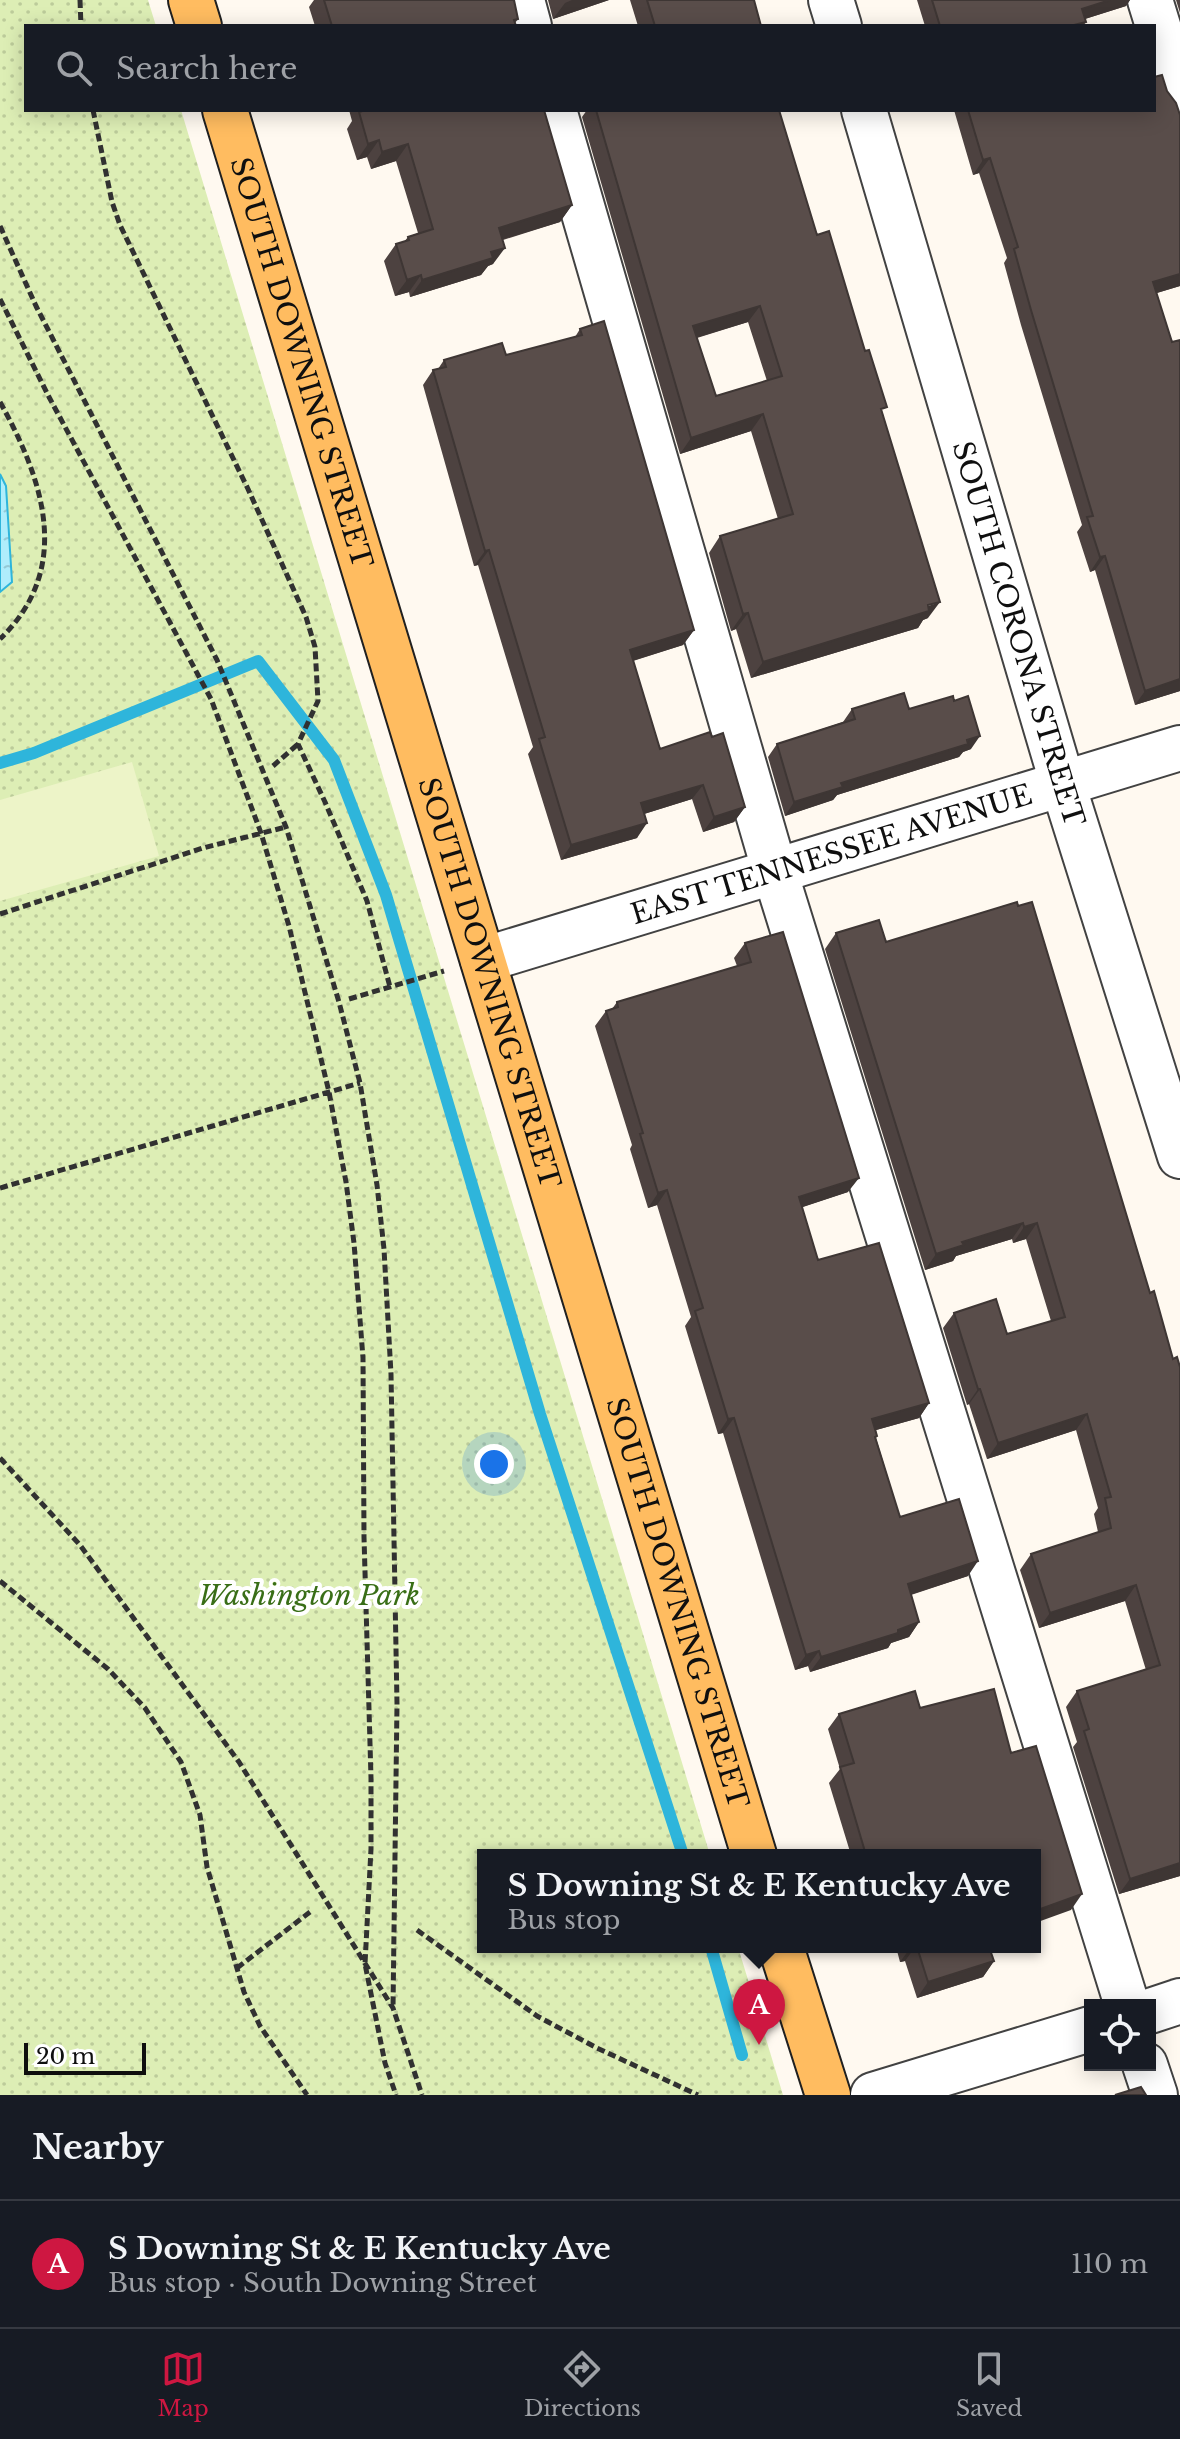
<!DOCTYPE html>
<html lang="en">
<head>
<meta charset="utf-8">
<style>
	body { margin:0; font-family:"Libre Baskerville",serif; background:#242831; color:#f1f3f6 }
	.controls { position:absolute; right:24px; bottom:24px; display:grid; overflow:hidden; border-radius:0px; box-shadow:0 4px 20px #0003 }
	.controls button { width:72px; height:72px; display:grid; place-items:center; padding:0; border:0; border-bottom:2px solid #363941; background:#171b24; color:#f1f3f6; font:40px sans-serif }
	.scale { position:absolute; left:24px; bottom:20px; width:122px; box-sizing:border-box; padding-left:8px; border:4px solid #0f0f0f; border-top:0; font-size:22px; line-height:28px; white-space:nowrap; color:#0f0f0f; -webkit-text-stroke:6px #fff; paint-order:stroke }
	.you { position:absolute; left:494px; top:1464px; width:28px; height:28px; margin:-20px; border:6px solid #fff; border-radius:50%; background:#1a73e8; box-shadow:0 0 0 12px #1a73e833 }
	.badge { display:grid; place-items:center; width:52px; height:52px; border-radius:50%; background:#ce1741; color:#fff; font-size:26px; font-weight:700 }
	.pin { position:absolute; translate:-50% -66px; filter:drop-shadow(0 2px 4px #0008) }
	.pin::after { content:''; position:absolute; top:42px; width:28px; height:24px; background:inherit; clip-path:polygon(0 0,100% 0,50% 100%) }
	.popup { position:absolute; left:477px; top:1849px; width:564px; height:104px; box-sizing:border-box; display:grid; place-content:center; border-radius:0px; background:#171b24; filter:drop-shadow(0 2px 6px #0005); font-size:26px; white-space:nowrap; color:#9ea1a6 }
	.popup b { font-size:30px; color:#f1f3f6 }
	.popup::after { content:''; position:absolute; left:50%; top:100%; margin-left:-16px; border:16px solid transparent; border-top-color:#171b24 }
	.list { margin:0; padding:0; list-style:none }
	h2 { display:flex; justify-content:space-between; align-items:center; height:104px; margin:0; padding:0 32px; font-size:34px }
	h2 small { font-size:26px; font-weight:400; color:#9ea1a6 }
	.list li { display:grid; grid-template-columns:52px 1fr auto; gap:24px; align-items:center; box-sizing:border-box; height:128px; padding:0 32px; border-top:2px solid #363941 }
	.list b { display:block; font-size:30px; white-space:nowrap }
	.list p { margin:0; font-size:26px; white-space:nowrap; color:#9ea1a6 }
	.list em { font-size:26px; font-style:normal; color:#9ea1a6 }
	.icon { flex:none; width:44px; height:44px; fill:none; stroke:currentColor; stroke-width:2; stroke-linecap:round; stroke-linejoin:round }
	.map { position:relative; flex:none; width:1180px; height:2095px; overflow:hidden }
	.search { position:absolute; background:#171b24; box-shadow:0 4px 20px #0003; left:24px; right:24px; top:24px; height:88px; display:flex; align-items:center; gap:20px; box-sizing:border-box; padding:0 28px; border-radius:0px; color:#9ea1a6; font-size:30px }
	.sheet { height:232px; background:#171b24 }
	nav { display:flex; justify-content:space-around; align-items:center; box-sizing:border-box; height:112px; border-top:2px solid #363941; background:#171b24; font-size:22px; color:#9ea1a6 }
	nav a { display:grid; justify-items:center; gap:4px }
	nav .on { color:#ce1741 }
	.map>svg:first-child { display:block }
	.park { fill:url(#park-dots) }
	.pitch { fill:#edf4c8 }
	.water { fill:url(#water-ripples); stroke:#2eb5db; stroke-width:2 }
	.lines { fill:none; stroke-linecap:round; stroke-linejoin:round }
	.stream { stroke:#2eb5db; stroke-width:12 }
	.minor-casing { stroke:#424242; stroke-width:48 }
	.major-casing { stroke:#202020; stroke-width:48 }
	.path { stroke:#313131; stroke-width:5; stroke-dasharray:8 4; stroke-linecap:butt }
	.minor { stroke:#fff; stroke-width:44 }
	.major { stroke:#ffbc60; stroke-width:44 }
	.wall { fill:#4d4240; fill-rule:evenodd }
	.shaded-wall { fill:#3e3634 }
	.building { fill:#594d4a; stroke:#3e3634; stroke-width:2; fill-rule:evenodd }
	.labels { text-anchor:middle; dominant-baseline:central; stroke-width:8; stroke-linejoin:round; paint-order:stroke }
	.street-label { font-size:28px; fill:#0f0f0f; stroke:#fff }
	.park-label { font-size:28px; font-style:italic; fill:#396e17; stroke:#fff }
</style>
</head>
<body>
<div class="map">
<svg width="1180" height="2095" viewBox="0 0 1180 2095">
	<defs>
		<pattern id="park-dots" width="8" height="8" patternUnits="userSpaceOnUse" patternTransform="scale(2)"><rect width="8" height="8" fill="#ddeeb5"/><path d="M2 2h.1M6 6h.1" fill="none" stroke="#bccb9a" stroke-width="1.8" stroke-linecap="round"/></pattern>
		<pattern id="water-ripples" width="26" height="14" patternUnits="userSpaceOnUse" patternTransform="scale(2)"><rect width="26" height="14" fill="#afedfc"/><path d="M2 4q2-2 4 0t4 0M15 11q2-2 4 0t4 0" fill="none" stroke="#95cad7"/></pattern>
	</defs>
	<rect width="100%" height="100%" fill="#fff9f0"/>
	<path class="park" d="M0,0H148L156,26H26V110H181L710,1855H483V1947H738L783,2095H0Z"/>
	<path class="pitch" d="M132,762L159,856L0,901V800Z"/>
	<path class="water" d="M0,474L6,486L12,582L0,592Z"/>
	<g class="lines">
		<path class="stream" d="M0,763L34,753L258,661L334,760L386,895L540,1414L683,1855
			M711,1947L742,2055"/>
		<defs>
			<g id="minor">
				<path d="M522,0L529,26"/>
				<path d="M831,0L839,26"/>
				<path d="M1150,0L1180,97"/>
				<path d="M554,110L775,872L1127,2005"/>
				<path id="s1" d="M864,110L1063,785L1180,1156"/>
				<path id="s2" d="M483,960L1180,748"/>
				<path d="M1150,2011L1180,2001"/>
				<path d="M1145,2065L1155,2095"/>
				<path d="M873,2095L1090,2029"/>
			</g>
			<g id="major">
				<path d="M191,0L199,26"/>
				<path id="s3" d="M225,110L754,1855"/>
				<path d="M781,1947L828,2095"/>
			</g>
		</defs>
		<use href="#minor" class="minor-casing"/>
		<use href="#major" class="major-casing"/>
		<path class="path" d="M80,0L81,26
			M93,110L112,202L120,225L248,489L306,617L315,647L318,701L298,744L325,802L367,901L390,987
			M0,226L36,306L217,660L286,827L339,1002L360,1083L377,1185L384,1249L391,1374L397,1704L393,2008
			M0,299L49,397L211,699L261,833L289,926L329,1092L346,1182L354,1243L363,1358L364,1537L371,1778V1849L365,1964L385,2063L396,2095
			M0,402C43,479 74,568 0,639
			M273,766L298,744
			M0,914L203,848L286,827
			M349,999L444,971
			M0,1188L360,1083
			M0,1458L80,1545L239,1762L393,2008L422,2095
			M0,1581L108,1669L145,1708L181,1762L200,1815L207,1867L244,1992L260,2026L307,2095
			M417,1930L537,2016L597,2048L698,2095
			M237,1968L310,1912"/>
		<use href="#minor" class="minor"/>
		<use href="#major" class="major"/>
	</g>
	<path class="wall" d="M314,0H514L518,19L515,23L516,26H315L309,7Z
		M548,0H609L553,19Z
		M630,0H754L761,26H638Z
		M917,0H1130L1126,6L1085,19L1086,22L1083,26H925Z
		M1176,0H1180V13Z
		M349,110H544L572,205L560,222L503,240L493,264L488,266L481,275L410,297L409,292L395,296L384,261L396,244L404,242L408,237L418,233L396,161L371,169L367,157L357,160L347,129L352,121Z
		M587,110H779L817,235L883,414L928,618L923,620L918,628L751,678L736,629L731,631L709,553L720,536L778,519L751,431L680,454L582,117ZM748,322L767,381L716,396L697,338Z
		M954,110H1154L1180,286L1157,293L1180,691L1135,705L1095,570L1090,572L1077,532L1082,525L1021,325L1004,263L1007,258L979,173L973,175Z
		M580,329L694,630L683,645L633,661L660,749L712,737L745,807L734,822L703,832L692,799L644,814L637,838L561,860L528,754L533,747L478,565L474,566L423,385L433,370L438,369L444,360L506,355L575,337Z
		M852,709H909L971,749L963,752L959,757L837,795L833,800L785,816L768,757L777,744L843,722Z
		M836,933L886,942L1150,1293L1180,1876L1119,1894L1073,1747L1077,1742L1066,1707L1077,1691L1146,1670L1125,1601L1039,1628L1020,1570L1031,1554L1098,1532L1094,1514L1098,1508L1076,1430L987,1459L969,1404L967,1405L943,1328L954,1313L1007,1334L1051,1321L1026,1239L1013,1243L1012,1239L956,1256L953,1261L925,1270L825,949Z
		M745,943L848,1192L802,1207L818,1260L929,1403L919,1418L876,1430L877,1436L876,1438L900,1517L968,1576L911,1595L919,1622L909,1637L891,1643L888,1648L810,1672L808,1666L795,1670L723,1433L718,1434L685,1326L691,1317L657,1205L648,1208L630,1149L632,1145L595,1026L606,1011L612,1009L617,1002L737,966L734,958Z
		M920,1708L1011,1753L1071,1910L1035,1855H851L829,1783L840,1769L828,1729L839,1714Z
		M896,1947H989L994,1961L983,1977L917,1998L905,1961L900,1962Z"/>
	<path class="shaded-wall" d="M572,0H609L553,19L565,3Z
		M1110,0H1130L1126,6L1072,23L1082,9Z
		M379,140L367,157L357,160L368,144Z
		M408,144L396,161L371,169L382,152Z
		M990,158L979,173L973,175L983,160Z
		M572,205L560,222L487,244L499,228Z
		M505,248L493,264L488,266L481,275L410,297L422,280L491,252Z
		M1180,274V286L1143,297L1153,282Z
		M421,275L409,292L395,296L407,280Z
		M760,306L748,322L682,342L693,326Z
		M763,414L751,431L680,454L691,438Z
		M489,550L478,565L474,566L485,551Z
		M1105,556L1095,570L1090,572L1100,557Z
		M940,602L928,618L923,620L918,628L751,678L763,662Z
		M748,613L736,629L731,631L743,614Z
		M694,630L683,645L619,665L630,650Z
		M1180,679V691L1135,705L1145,691Z
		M980,736L971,749L963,752L959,757L837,795L833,800L785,816L794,802L841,783Z
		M703,785L692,799L631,818L641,803Z
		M745,807L734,822L703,832L714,817Z
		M647,823L637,838L561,860L571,845Z
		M859,1178L848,1192L788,1212L799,1197Z
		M667,1190L657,1205L648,1208L658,1193Z
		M1023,1223L1012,1239L956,1256L953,1261L925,1270L936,1254L962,1242Z
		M1037,1223L1026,1239L1013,1243L1024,1227Z
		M978,1389H980L969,1404L967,1405Z
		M929,1403L919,1418L862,1434L872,1419Z
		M1087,1414L1076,1430L987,1459L998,1443Z
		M734,1418L723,1433L718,1434L728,1419Z
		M978,1561L968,1576L897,1599L908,1584Z
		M1136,1585L1125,1601L1039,1628L1050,1613Z
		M919,1622L909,1637L891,1643L888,1648L810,1672L821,1657Z
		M819,1651L808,1666L795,1670L806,1655Z
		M1180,1863V1876L1119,1894L1130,1879Z
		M1082,1894L1071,1910L1035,1923V1911Z
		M911,1947H915L905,1961L900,1962Z
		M994,1961L983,1977L917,1998L928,1982Z"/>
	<path class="building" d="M324,0H514L518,19L514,20L516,26H332Z
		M647,0H754L761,26H655Z
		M932,0H1110L1082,9L1086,22L1070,26H940Z
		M1162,75L1167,91L1176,103L1180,115V274L1153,282L1172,342L1180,340V679L1145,691L1105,556L1100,557L1087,517L1093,516L1031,310L1014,249L1018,247L990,158L983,160L968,110H1154V77Z
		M366,110H544L572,205L499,228L505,248L491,252L493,258L422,280L421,275L407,280L396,244L409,240L408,237L433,229L408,144L382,152L379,140L368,144L359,112Z
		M596,110H779L817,235L829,231L865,351L869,350L887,407L881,409L940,602L928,605L929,611L763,662L748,613L743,614L720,536L793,514L763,414L691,438ZM760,306L782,376L716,396L693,326Z
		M604,321L694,630L630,650L660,749L710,732L712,737L723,733L745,807L714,817L703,785L641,803L647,823L571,845L539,739L545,737L489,550L485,551L433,370L446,367L444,360L502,343L506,355L582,335L580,329Z
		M904,693L909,709L953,696L954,701L968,696L980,736L967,740L968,744L841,783L843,787L794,802L777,744L855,719L852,709Z
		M1017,902L1018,906L1032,902L1150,1293L1154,1291L1173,1359L1177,1357L1180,1367V1863L1130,1879L1084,1731L1089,1729L1077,1691L1160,1665L1136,1585L1050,1613L1031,1554L1111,1528L1105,1498L1111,1497L1087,1414L998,1443L980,1389H978L954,1313L996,1299L1007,1334L1065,1317L1037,1223L1024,1227L1023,1223L962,1242L964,1245L936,1254L836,933L879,920L886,942Z
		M783,932L859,1178L799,1197L818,1260L879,1243L929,1403L872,1419L877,1436L875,1437L900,1517L959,1499L978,1561L908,1584L919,1622L898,1630V1633L821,1657L819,1651L806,1655L734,1418L728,1419L695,1311L703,1308L667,1190L658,1193L640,1134L643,1133L606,1011L618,1007L617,1002L751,962L745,943Z
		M994,1689L1011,1753L1036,1746L1082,1894L1035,1911V1855H866L840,1767L854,1763L839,1714L915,1691L920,1708Z
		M917,1947H989L994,1961L928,1982Z
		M1141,2087L1146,2095H1115Z"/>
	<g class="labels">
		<g class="street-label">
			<text stroke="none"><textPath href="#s3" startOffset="264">SOUTH DOWNING STREET</textPath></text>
			<text stroke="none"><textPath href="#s1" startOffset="546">SOUTH CORONA STREET</textPath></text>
			<text stroke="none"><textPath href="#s2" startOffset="364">EAST TENNESSEE AVENUE</textPath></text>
			<text stroke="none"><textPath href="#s3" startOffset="912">SOUTH DOWNING STREET</textPath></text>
			<text stroke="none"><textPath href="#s3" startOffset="1560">SOUTH DOWNING STREET</textPath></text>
		</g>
		<g class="park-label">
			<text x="309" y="1595">Washington Park</text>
		</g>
	</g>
</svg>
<div class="controls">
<button><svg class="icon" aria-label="locate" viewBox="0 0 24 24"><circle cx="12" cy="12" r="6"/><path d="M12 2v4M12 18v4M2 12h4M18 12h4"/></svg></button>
</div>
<div class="scale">20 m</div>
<div class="you"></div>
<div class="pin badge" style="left:759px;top:2045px">A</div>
<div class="popup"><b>S Downing St &amp; E Kentucky Ave</b>Bus stop</div>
<div class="search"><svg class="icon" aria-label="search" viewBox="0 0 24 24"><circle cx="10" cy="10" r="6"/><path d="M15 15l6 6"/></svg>Search here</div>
</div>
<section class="sheet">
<h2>Nearby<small></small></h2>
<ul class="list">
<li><span class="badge">A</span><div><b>S Downing St &amp; E Kentucky Ave</b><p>Bus stop · South Downing Street</p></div><em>110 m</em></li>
</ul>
</section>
<nav>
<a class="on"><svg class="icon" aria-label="map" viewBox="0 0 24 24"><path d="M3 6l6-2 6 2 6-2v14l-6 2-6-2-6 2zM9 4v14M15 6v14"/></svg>Map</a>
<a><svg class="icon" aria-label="directions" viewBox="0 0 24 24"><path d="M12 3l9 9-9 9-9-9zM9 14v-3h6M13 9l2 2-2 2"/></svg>Directions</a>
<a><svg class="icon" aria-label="saved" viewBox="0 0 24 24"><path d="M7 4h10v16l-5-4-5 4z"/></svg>Saved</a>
</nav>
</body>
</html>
